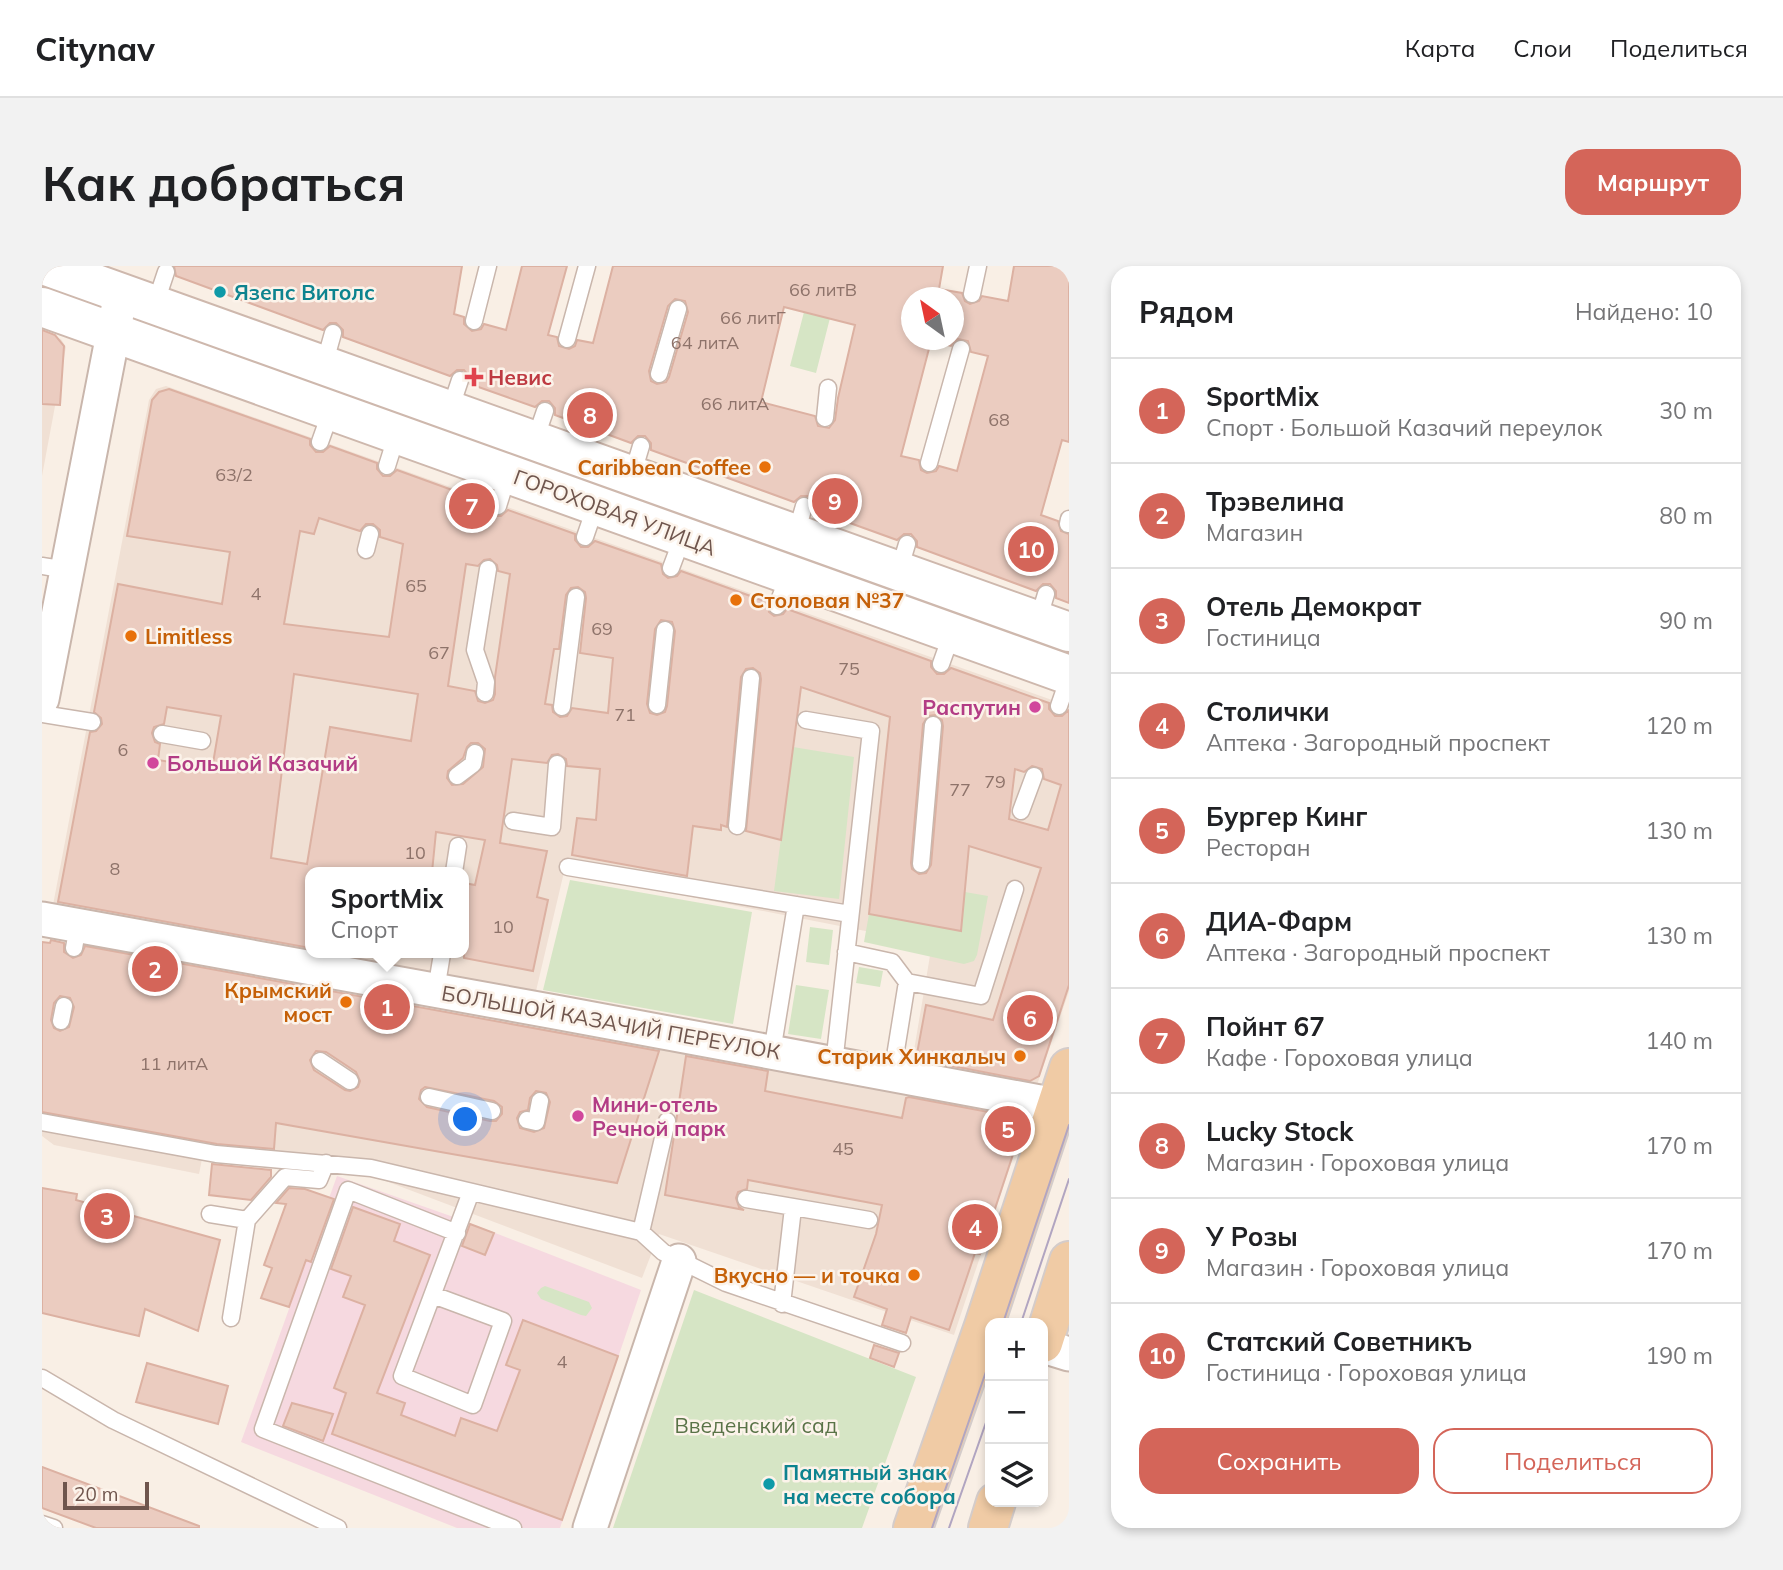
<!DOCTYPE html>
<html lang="ru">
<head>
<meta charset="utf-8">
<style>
	body { margin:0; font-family:Mulish,sans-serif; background:#f2f2f2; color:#202124 }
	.controls { position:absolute; right:21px; bottom:21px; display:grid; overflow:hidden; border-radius:14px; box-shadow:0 4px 10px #0003 }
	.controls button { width:63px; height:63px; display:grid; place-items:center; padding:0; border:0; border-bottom:2px solid #e0e0e0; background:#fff; color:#202124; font:35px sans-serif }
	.compass { position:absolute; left:859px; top:21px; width:63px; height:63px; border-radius:50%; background:#fff; box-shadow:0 4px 10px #0003; rotate:327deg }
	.scale { position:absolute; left:21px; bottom:18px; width:86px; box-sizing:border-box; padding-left:7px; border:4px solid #6f554d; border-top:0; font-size:19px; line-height:24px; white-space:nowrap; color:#6f554d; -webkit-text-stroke:5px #fcf3ea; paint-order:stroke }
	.you { position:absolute; left:424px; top:854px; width:24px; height:24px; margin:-18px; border:5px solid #fff; border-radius:50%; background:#1a73e8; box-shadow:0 0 0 10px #1a73e833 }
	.badge { display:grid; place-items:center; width:46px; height:46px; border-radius:50%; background:#d46559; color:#fff; font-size:23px; font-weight:700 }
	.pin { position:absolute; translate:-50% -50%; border:4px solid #fff; box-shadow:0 2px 7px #0006 }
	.popup { position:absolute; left:263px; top:601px; width:164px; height:91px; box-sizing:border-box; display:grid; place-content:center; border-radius:14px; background:#fff; filter:drop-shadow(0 2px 5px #0005); font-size:23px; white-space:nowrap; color:#757577 }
	.popup b { font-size:26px; color:#202124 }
	.popup::after { content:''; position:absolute; left:50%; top:100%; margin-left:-14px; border:14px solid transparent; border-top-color:#fff }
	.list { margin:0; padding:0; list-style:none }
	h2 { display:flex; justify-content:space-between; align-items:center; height:91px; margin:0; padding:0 28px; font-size:30px }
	h2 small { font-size:23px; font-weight:400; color:#757577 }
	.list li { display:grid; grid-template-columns:46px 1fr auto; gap:21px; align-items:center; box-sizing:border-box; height:105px; padding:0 28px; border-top:2px solid #e0e0e0 }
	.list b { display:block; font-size:26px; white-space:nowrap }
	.list p { margin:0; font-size:23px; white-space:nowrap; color:#757577 }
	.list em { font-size:23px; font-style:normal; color:#757577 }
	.actions { display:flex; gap:14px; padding:21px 28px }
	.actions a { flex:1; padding:16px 0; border:2px solid #d46559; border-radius:21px; text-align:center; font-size:24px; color:#d46559 }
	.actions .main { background:#d46559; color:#fff }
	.icon { flex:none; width:38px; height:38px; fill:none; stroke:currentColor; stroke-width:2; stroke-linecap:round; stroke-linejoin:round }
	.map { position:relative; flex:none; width:1027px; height:1262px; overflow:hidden; border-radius:21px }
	header { display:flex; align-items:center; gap:42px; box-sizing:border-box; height:98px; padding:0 35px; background:#fff; border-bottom:2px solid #e0e0e0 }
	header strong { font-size:33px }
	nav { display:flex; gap:38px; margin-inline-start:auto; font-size:24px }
	.intro { display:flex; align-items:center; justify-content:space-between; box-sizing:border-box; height:168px; padding:0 42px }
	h1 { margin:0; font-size:49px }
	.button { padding:18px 32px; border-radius:21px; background:#d46559; color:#fff; font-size:24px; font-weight:700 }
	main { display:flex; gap:42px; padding:0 42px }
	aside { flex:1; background:#fff; border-radius:21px; box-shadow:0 4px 10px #0003 }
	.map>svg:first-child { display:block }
	.residential { fill:#f0e0d4 }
	.medical { fill:#f6d9e0 }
	.green { fill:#d6e5c5 }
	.building { fill:#ebccc0; stroke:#dcb1a2; stroke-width:2; fill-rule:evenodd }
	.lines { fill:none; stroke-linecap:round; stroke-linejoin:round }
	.lane-casing { stroke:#c9b6ac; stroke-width:19 }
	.street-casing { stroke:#c9b6ac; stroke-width:37 }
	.secondary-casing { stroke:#ceb8ad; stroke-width:42 }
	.primary-casing { stroke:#d4ccca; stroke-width:42 }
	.lane { stroke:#fff; stroke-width:16 }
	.street { stroke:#fff; stroke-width:33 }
	.secondary { stroke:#fff; stroke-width:38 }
	.primary { stroke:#f0cba5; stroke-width:38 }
	.tram { stroke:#b1a5c1; stroke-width:2 }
	.culture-dot { fill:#0f9aa8; stroke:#fcf3ea; stroke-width:2.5 }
	.health-dot { fill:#e0444e; stroke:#fcf3ea; stroke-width:2.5 }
	.food-dot { fill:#e8710a; stroke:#fcf3ea; stroke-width:2.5 }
	.hotel-dot { fill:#d1479c; stroke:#fcf3ea; stroke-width:2.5 }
	.labels { text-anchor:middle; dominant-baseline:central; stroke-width:5; stroke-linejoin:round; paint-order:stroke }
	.number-label { font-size:18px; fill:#8e736a }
	.culture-label { font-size:21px; font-weight:bold; fill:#0d838f; stroke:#fcf3ea; text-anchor:start }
	.health-label { font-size:21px; font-weight:bold; fill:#be3a42; stroke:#fcf3ea; text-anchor:start }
	.food-label { font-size:21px; font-weight:bold; fill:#c56008; stroke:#fcf3ea; text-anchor:end }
	.street-label { font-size:21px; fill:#6f554d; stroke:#fcf3ea }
	.hotel-label { font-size:21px; font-weight:bold; fill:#b23c85; stroke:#fcf3ea; text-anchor:start }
	.park-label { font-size:21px; fill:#597347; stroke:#fcf3ea }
</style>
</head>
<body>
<header>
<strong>Citynav</strong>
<nav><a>Карта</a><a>Слои</a><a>Поделиться</a></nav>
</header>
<div class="intro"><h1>Как добраться</h1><a class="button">Маршрут</a></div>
<main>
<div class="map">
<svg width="1027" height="1262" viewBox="0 0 1027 1262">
	<rect width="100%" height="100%" fill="#f9efe5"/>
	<path class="residential" d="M0,67L19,73L24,81L0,210Z
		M124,120L1027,440V725L995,819L870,796L890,678L522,606L494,725L276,687H422V606H268V685L11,639L107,134L114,123Z
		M0,676L726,802L984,853L912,1069L617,968L600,1012L328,909L161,888L157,908L12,879L0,870Z"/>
	<path class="medical" d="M295,910L420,954L599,1024L518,1262H415L199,1176Z"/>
	<path class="green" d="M762,46L788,52L774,107L748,100Z
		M751,481L812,491L797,633L732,625Z
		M528,614L710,646L691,758L501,724Z
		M923,626L946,630L935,689L932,695L922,698L822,676L827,648L919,665Z
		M768,661L791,664L787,699L764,696Z
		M817,701L841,705L838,721L814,717Z
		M754,719L787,724L779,773L746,768Z
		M503,1020L547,1036L550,1042L544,1050L539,1049L499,1033L495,1027L499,1022Z
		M652,1024L874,1111L820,1262H571Z"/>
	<path class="building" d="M132,0H420L412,48L422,51V58L430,65L439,63L442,58L464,64L480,0H525L506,69L515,71L517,80L527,83L533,80L535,74L551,77L571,0H901L897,23L920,27L923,35L928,38L937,35L940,30L966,35L972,0H1027V176L1020,174L999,249L1016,255L1019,265L1027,268V337L1014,332V325L1008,318H1001L994,325L875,281V275L869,268H862L855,274L772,244V237L766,230H759L752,236L609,184V177L603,170H596L589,177L513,149V142L507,135H500L493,141L428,118V111L422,104H415L408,110L301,71V64L294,57H288L281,64L134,10ZM870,32H912V74H870ZM633,33L643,35L646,46L627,111L624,116L615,118L609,115L607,105L626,40ZM742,41L813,59L796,132L793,154L787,162L776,160L773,150L719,136ZM916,73L926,75L929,86L946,90L915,205L897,200L894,205L885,207L879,204L877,194L859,190L889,75L909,80Z
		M0,64L13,69L22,80L18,139L0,138Z
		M127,123L268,173V179L274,186H281L288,180L335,197V203L341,210H348L355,204L446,237V243L452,250H459L466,244L533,268V274L539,281H546L553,275L619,298L621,308L626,312L635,310L639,305L725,336L727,346L732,350L741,348L745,343L889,395V401L895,408H902L909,402L1007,437V443L1013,450H1020L1027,444V719L997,810L988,815L874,793L884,739L951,754L999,602L927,580L919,665L827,648L848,451L759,421L739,574L704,565L719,413L718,407L711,402L704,403L699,411L685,561L679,559V564L651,560L645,610L530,589L535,552L554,554L558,503L525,500L524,493L516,488L510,489L505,497L470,493L458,577L505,585L495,631L506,634L491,705L422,692V617L433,619L443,574L394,566L390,606H268V682L16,636L48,466L54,465L60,458L59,452L52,446L76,318L180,338L188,286L85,270L110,134L117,126ZM277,252L318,265L324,258H331L338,264V271L361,278L347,371L242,358L258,265L272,268ZM448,293L455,299L456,305L468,308L453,411V428L451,434L443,437L436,435L433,425L406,420L424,298L436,300L442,294ZM536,321L543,326L544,332L538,387L571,392L566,447L530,442L525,450L518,451L511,446L510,439L503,438L512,383H517L524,329L529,322ZM619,354L630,356L633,365L625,440L623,446L615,449L608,447L605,438L613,363ZM252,408L376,428L369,475L288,461L265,598L229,592ZM125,441L179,450L170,503L116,494L118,478L113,476L110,467L112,461L122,458ZM893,449L900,454L901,460L889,599L884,607L877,608L870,603L869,597L881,458L886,450ZM429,477H436L443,483L441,501L421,518L410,519L405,512L406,505L421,492L425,481ZM990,500L1000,503L1002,513L1019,519L1006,564L967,553L973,503L982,506Z
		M9,674L22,677V686L31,692L39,689L43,680L617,785L575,917L234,857L232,883L175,878L0,846V676L8,677ZM18,730L28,732L32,741L27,761L18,765L12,762L9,754L12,737ZM274,785L284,786L314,806L318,815L316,821L308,825L303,824L272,804L268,794ZM383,821L452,835L460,841V848L454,855H448L385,841L377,833L379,824ZM494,825L504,827L508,836L502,862L492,866L478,862L475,852L478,846L486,844L488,832Z
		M644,790L726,805L723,825L860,852L864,832L867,831L973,851L980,861L938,988L933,987L907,1064L869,1051L864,1067L840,1059L845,1043L812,1031L834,968L840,939L706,914L705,923L696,926L694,932L697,941L702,944L623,929Z
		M170,898L229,904V911L209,934L167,929Z
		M0,922L35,928L34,934L178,974L156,1065L103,1043L97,1070L0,1047Z
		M247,922L263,923L292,933L269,996L264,994L247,1041L219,1032L230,1002L222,999L244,938L234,937Z
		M311,941L358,958L352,975L388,989L335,1127L363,1137L359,1149L413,1170L419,1152L455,1165L478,1104L464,1099L481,1054L576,1090L520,1254L290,1168L304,1127L292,1122L323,1039L301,1031L309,1010L289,1003Z
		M428,958L452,967L443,989L420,980Z
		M832,1079L857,1087L852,1101L828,1092Z
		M105,1097L186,1120L176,1158L94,1136Z
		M250,1137L291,1148L281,1175L241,1160Z
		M0,1201L157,1260V1262H54L0,1242Z"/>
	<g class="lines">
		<defs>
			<path id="lane" d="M930,28L936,0
				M113,39L124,6
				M432,55L446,0
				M525,73L545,0
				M282,99L291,67
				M617,108L636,43
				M408,144L418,114
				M783,152L786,122
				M493,174L503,145
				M278,176L290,142
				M887,197L919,83
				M345,200L355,168
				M590,210L599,180
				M456,240L466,208
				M1026,258L1027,253
				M754,268L762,240
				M543,271L554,239
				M324,284L328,268
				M0,300L25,304
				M629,302L641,270
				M857,305L865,278
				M735,340L747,308
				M996,355L1004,328
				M899,398L910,367
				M443,427L444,416L433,384L446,303
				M615,439L623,364
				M1017,440L1027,411
				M520,441L534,331
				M0,448L50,456
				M764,454L829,465L792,798
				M120,468L160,475
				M415,510L431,498L433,487
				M979,545L992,510
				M471,555L510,561L515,498
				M695,560L709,412
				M879,598L891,459
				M526,601L808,648
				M412,606L416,580
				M32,682L36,660
				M804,686L850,696L865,716L939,730L973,623
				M394,724L400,688
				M19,755L22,740
				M730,786L754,639
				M278,795L308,815
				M850,809L865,716
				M387,831L450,845
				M485,854L494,856L498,835
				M0,856L174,888L329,902L599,966L621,986L684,1017L860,1077
				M704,933L827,954
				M168,948L205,954
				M599,966L625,855
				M415,967L306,924L221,1163L471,1262
				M391,1029L461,1055L431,1139L360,1110L429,926
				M740,1038L751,942
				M189,1052L205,954L243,911L277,914L284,897
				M0,1112L71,1154L296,1262
				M0,1258L12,1262"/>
			<path id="street" d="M0,433L79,27
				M0,653L513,746L1014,839
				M1001,1080L1027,1088
				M548,1262L637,995"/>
			<path id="secondary" d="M4,0L1027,366
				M0,41L1027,409"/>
			<path id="primary" d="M1001,1077L1027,995
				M871,1262L942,1060L1027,802
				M946,1262L954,1236"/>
		</defs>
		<use href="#lane" class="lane-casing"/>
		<use href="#street" class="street-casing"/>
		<use href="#secondary" class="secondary-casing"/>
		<use href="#primary" class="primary-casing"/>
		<use href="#lane" class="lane"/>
		<use href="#street" class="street"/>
		<use href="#secondary" class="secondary"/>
		<use href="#primary" class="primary"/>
		<path class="tram" d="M961,1057L1027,859
			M979,1057L1027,913
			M890,1262L948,1094
			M907,1262L948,1145"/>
	</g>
	<g class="culture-dot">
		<circle cx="178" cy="26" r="7"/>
		<circle cx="727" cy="1218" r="7"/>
	</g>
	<path class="health-dot" d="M428.5 100.5h7v7h7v7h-7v7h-7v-7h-7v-7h7z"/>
	<g class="food-dot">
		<circle cx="723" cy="201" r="7"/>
		<circle cx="694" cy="334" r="7"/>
		<circle cx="89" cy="370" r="7"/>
		<circle cx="304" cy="736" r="7"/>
		<circle cx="978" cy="790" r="7"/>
		<circle cx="872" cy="1009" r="7"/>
	</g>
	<g class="hotel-dot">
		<circle cx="993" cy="441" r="7"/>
		<circle cx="111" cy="497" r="7"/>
		<circle cx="536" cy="850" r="7"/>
	</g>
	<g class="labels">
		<g class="number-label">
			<text x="781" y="23">66 литВ</text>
			<text x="711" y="51">66 литГ</text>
			<text x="663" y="76">64 литА</text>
			<text x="693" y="137">66 литА</text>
			<text x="957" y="153">68</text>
			<text x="192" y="208">63/2</text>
			<text x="374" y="319">65</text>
			<text x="214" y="327">4</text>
			<text x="560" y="362">69</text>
			<text x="397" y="386">67</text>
			<text x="807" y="402">75</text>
			<text x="583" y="448">71</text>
			<text x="81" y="483">6</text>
			<text x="953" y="515">79</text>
			<text x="918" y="523">77</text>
			<text x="373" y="586">10</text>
			<text x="73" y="602">8</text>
			<text x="461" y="660">10</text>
			<text x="132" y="797">11 литА</text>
			<text x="801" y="882">45</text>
			<text x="520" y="1095">4</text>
		</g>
		<g class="culture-label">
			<text x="192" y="26">Язепс Витолс</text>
			<text x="741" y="1206">Памятный знак<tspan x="741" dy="24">на месте собора</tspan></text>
		</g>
		<g class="health-label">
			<text x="446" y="111">Невис</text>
		</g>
		<g class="food-label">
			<text x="709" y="201">Caribbean Coffee</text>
			<text x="708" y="334" text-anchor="start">Столовая №37</text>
			<text x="103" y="370" text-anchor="start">Limitless</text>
			<text x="290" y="724">Крымский<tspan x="290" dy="24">мост</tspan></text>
			<text x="964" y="790">Старик Хинкалыч</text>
			<text x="858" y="1009">Вкусно — и точка</text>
		</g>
		<g class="street-label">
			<text transform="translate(573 246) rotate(20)">ГОРОХОВАЯ УЛИЦА</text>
			<text transform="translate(569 756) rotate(10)">БОЛЬШОЙ КАЗАЧИЙ ПЕРЕУЛОК</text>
		</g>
		<g class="hotel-label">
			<text x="979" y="441" text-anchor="end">Распутин</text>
			<text x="125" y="497">Большой Казачий</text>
			<text x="550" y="838">Мини-отель<tspan x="550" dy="24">Речной парк</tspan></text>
		</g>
		<g class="park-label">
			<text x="714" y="1159">Введенский сад</text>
		</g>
	</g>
</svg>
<div class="controls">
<button>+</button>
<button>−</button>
<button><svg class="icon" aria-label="layers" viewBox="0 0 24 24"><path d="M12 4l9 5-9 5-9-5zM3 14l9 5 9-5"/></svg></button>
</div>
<svg class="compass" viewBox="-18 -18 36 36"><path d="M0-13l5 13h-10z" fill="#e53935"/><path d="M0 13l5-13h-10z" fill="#757577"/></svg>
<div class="scale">20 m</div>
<div class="you"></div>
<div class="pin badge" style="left:345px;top:741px">1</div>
<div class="popup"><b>SportMix</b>Спорт</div>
<div class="pin badge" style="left:113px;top:703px">2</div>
<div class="pin badge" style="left:65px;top:950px">3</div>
<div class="pin badge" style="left:933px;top:961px">4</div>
<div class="pin badge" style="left:966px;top:863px">5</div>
<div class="pin badge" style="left:988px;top:752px">6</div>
<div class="pin badge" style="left:430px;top:240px">7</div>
<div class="pin badge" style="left:548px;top:149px">8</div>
<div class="pin badge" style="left:793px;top:235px">9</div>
<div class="pin badge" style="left:989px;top:283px">10</div>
</div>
<aside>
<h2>Рядом<small>Найдено: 10</small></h2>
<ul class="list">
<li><span class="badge">1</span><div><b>SportMix</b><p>Спорт · Большой Казачий переулок</p></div><em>30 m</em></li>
<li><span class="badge">2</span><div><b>Трэвелина</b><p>Магазин</p></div><em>80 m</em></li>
<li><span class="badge">3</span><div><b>Отель Демократ</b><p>Гостиница</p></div><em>90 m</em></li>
<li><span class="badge">4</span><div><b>Столички</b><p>Аптека · Загородный проспект</p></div><em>120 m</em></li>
<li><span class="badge">5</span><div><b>Бургер Кинг</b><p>Ресторан</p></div><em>130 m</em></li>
<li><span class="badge">6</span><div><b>ДИА-Фарм</b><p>Аптека · Загородный проспект</p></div><em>130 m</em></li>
<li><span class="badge">7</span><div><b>Пойнт 67</b><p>Кафе · Гороховая улица</p></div><em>140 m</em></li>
<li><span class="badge">8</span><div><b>Lucky Stock</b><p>Магазин · Гороховая улица</p></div><em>170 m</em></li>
<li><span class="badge">9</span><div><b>У Розы</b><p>Магазин · Гороховая улица</p></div><em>170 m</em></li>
<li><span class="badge">10</span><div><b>Статский Советникъ</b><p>Гостиница · Гороховая улица</p></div><em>190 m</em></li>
</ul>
<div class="actions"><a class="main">Сохранить</a><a>Поделиться</a></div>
</aside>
</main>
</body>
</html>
